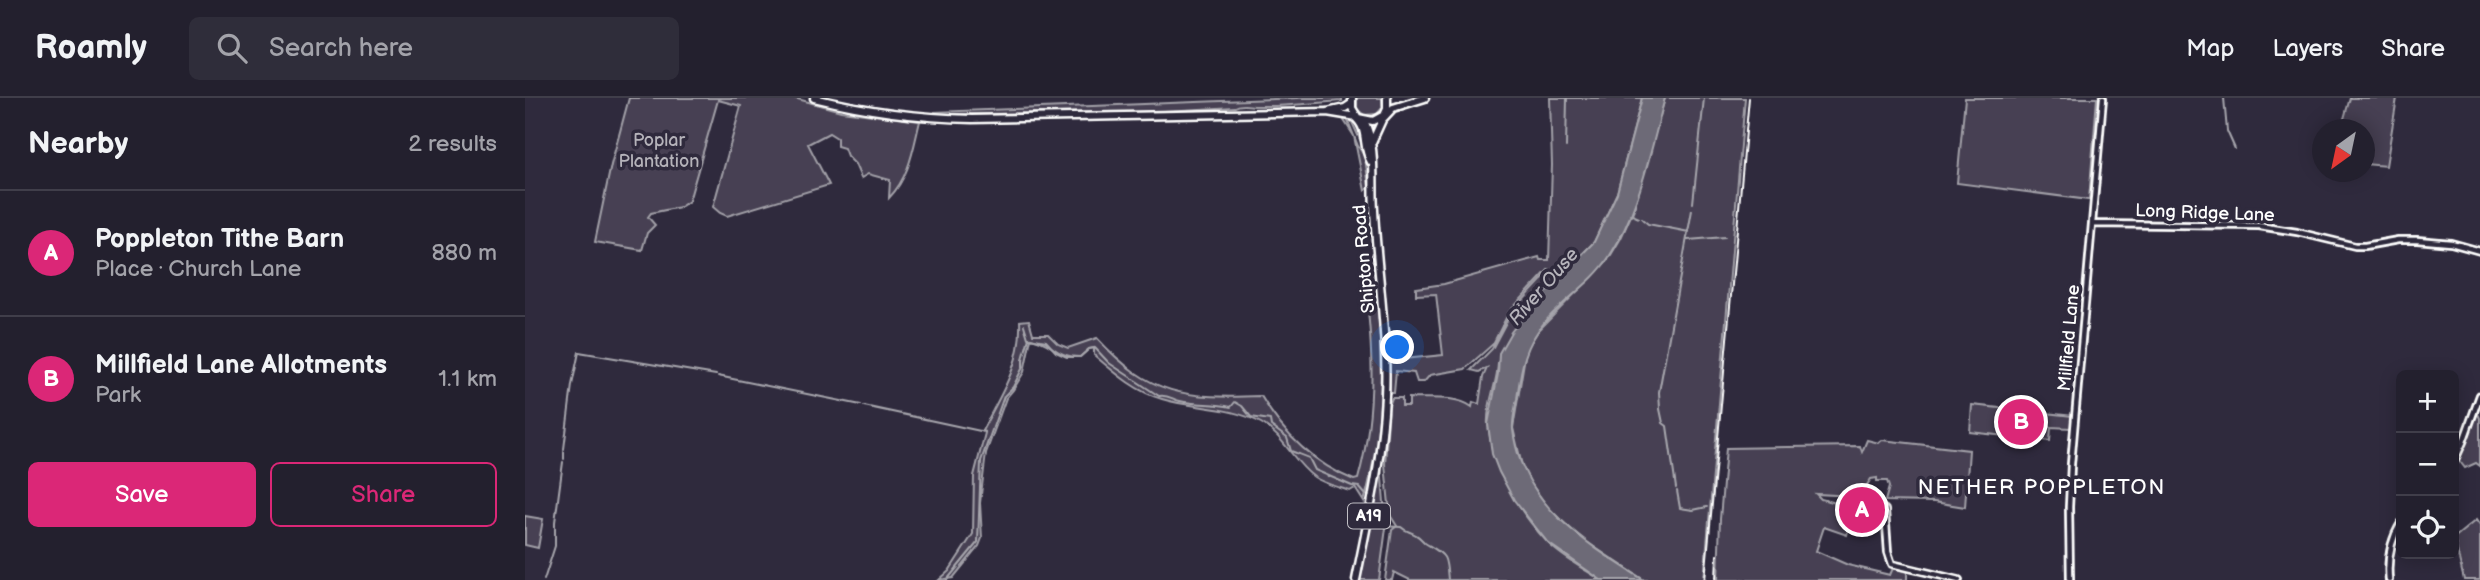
<!DOCTYPE html>
<html lang="en">
<head>
<meta charset="utf-8">
<style>
	body { margin:0; font-family:"Balsamiq Sans",sans-serif; background:#2f2d3a; color:#f1f3f6 }
	.controls { position:absolute; right:21px; bottom:21px; display:grid; overflow:hidden; border-radius:10px; box-shadow:0 4px 18px #0003 }
	.controls button { width:63px; height:63px; display:grid; place-items:center; padding:0; border:0; border-bottom:2px solid #403e4a; background:#23202e; color:#f1f3f6; font:35px sans-serif }
	.compass { position:absolute; left:1787px; top:21px; width:63px; height:63px; border-radius:50%; background:#23202e; box-shadow:0 4px 18px #0003; rotate:213deg }
	.you { position:absolute; left:873px; top:250px; width:24px; height:24px; margin:-18px; border:5px solid #fff; border-radius:50%; background:#1a73e8; box-shadow:0 0 0 10px #1a73e833 }
	.badge { display:grid; place-items:center; width:46px; height:46px; border-radius:50%; background:#db2777; color:#fff; font-size:23px; font-weight:700 }
	.pin { position:absolute; translate:-50% -50%; border:4px solid #fff; box-shadow:0 2px 7px #0006 }
	.list { margin:0; padding:0; list-style:none }
	h2 { display:flex; justify-content:space-between; align-items:center; height:91px; margin:0; padding:0 28px; font-size:30px }
	h2 small { font-size:23px; font-weight:400; color:#a3a3aa }
	.list li { display:grid; grid-template-columns:46px 1fr auto; gap:21px; align-items:center; box-sizing:border-box; height:126px; padding:0 28px; border-top:2px solid #403e4a }
	.list b { display:block; font-size:26px; white-space:nowrap }
	.list p { margin:0; font-size:23px; white-space:nowrap; color:#a3a3aa }
	.list em { font-size:23px; font-style:normal; color:#a3a3aa }
	.actions { display:flex; gap:14px; padding:21px 28px }
	.actions a { flex:1; padding:16px 0; border:2px solid #db2777; border-radius:10px; text-align:center; font-size:24px; color:#db2777 }
	.actions .main { background:#db2777; color:#fff }
	.icon { flex:none; width:38px; height:38px; fill:none; stroke:currentColor; stroke-width:2; stroke-linecap:round; stroke-linejoin:round }
	.map { position:relative; flex:none; width:1955px; height:482px; overflow:hidden }
	header { display:flex; align-items:center; gap:42px; box-sizing:border-box; height:98px; padding:0 35px; background:#23202e; border-bottom:2px solid #403e4a }
	header strong { font-size:33px }
	nav { display:flex; gap:38px; margin-inline-start:auto; font-size:24px }
	.search { width:490px; height:63px; background:#2f2d3a; display:flex; align-items:center; gap:18px; box-sizing:border-box; padding:0 24px; border-radius:10px; color:#a3a3aa; font-size:26px }
	main { display:flex }
	aside { flex:1; background:#23202e }
	.map>svg:first-child { display:block }
	.green { fill:#464152; stroke:#a2a0a8; stroke-width:2 }
	.water { fill:#6d6a77; stroke:#a7a6ad; stroke-width:2 }
	.lines { fill:none; stroke-linecap:round; stroke-linejoin:round }
	.stream { stroke:#a7a6ad; stroke-width:2 }
	.secondary-casing { stroke:#fff; stroke-width:10 }
	.highway-casing { stroke:#fff; stroke-width:11 }
	.secondary { stroke:#2f2a3d; stroke-width:4.5 }
	.highway { stroke:#2f2a3d; stroke-width:6 }
	.rail { stroke:#fff; stroke-width:2 }
	.labels { text-anchor:middle; dominant-baseline:central; stroke-width:7; stroke-linejoin:round; paint-order:stroke }
	.shield { fill:#2f2a3d; stroke:#c1bfc5; stroke-width:2 }
	.shield-label { font-size:16px; font-weight:bold; fill:#fff }
	.park-label { font-size:18px; fill:#b5b3ba; stroke:#2f2a3d }
	.street-label { font-size:18px; fill:#fff; stroke:#2f2a3d }
	.water-label { font-size:19px; font-style:italic; fill:#b6b4bb; stroke:#2f2a3d }
	.quarter-label { font-size:21px; letter-spacing:2px; fill:#fff; stroke:#2f2a3d }
</style>
</head>
<body>
<header>
<strong>Roamly</strong>
<div class="search"><svg class="icon" aria-label="search" viewBox="0 0 24 24"><circle cx="10" cy="10" r="6"/><path d="M15 15l6 6"/></svg>Search here</div>
<nav><a>Map</a><a>Layers</a><a>Share</a></nav>
</header>
<main>
<aside>
<h2>Nearby<small>2 results</small></h2>
<ul class="list">
<li><span class="badge">A</span><div><b>Poppleton Tithe Barn</b><p>Place · Church Lane</p></div><em>880 m</em></li>
<li><span class="badge">B</span><div><b>Millfield Lane Allotments</b><p>Park</p></div><em>1.1 km</em></li>
</ul>
<div class="actions"><a class="main">Save</a><a>Share</a></div>
</aside>
<div class="map">
<svg width="1955" height="482" viewBox="0 0 1955 482">
	<rect width="100%" height="100%" fill="#2f2a3d"/>
	<filter id="ink" filterUnits="userSpaceOnUse"><feTurbulence type="fractalNoise" baseFrequency=".0143" numOctaves="2"/><feDisplacementMap in="SourceGraphic" scale="14" xChannelSelector="R" yChannelSelector="G"/><feConvolveMatrix kernelMatrix="1 2 1 2 8 2 1 2 1" color-interpolation-filters="sRGB"/></filter>
	<g filter="url(#ink)">
		<path class="green" d="M104,0H269L316,13L395,23C388,51 385,78 364,100L365,82L343,76L336,80L330,66L322,58L319,50L312,48V40L304,35L283,46L304,87L202,118L195,115L188,109L216,8L193,2L164,103L155,109L126,115L123,119L130,127L122,135L117,152L70,144L86,67Z
			M774,0H817V3C789,5 761,9 732,8C724,8 717,5 710,9L622,14L449,16H421L409,14Z
			M832,0H857L858,9L852,16L839,17L832,11Z
			M1025,0H1117L1092,95L1069,144L1028,186L973,264C973,285 961,306 963,327C968,372 993,413 1023,445C1038,460 1059,471 1076,482H885L869,474L867,482H860L867,432L872,428L865,417L860,366L864,308L867,300H877V308H884V300C903,301 931,297 947,309L948,304L954,306L958,279L962,270L954,274L946,272L967,251L986,215L1026,172L1024,171L984,214L968,246L940,271L905,277L899,284H892L889,275L871,273L869,295H865L863,236L865,233L869,262L918,257L911,196L891,197V190L919,186L1014,159L1015,162H1024L1027,67Z
			M1140,0H1220L1179,482H1119L1057,441L1025,412L999,376L988,330L1001,252L1013,233L1083,162L1096,140L1109,111Z
			M1440,0H1572L1564,102L1432,85Z
			M1825,0H1872L1861,68L1840,66V32L1816,31Z
			M818,21L828,22L836,31L837,46L826,22L823,23L833,48L840,59L844,89L840,93L829,38Z
			M847,156C858,239 862,324 839,404L830,390L825,393C814,389 799,386 789,379C769,365 759,338 736,325C705,308 670,311 637,301C611,294 589,274 569,257V250L564,251L555,259C528,258 530,245 506,240L499,274L488,292L481,300L461,355L455,405L457,440L454,448L428,480L414,482L424,473L448,436L449,378L460,335L457,333C476,296 497,266 495,223L504,222L508,236H523L533,246L543,250L572,240C625,298 661,301 736,298C758,336 788,365 829,382L833,381C854,306 847,232 836,157Z
			M1447,307L1548,318L1546,330L1526,329L1525,343L1445,334Z
			M1952,314L1955,320V368L1951,365L1940,370L1933,361Z
			M1342,342L1354,345L1357,342L1444,352L1440,409L1409,404L1360,403L1364,389L1362,383H1352V380L1346,381L1340,390L1342,401L1332,396L1331,388L1328,398L1291,396L1296,401L1327,409V415L1337,417L1334,430L1324,429L1322,437L1299,429L1291,453L1323,467L1365,477L1368,470L1382,474V482H1193L1195,421L1201,350L1335,348L1337,354Z
			M856,367L861,430L854,482H834Z
			M0,418L18,421L13,450L0,447Z
			M1951,422L1955,428V482H1939L1929,440Z"/>
		<path class="water" d="M1117,0H1140C1125,54 1115,112 1084,159C1065,189 1030,206 1011,236C998,255 995,278 992,301C990,311 987,323 988,332C997,407 1061,445 1119,482H1076L1023,445L989,402L974,374L967,356L963,326L973,276L974,255L986,234L1006,209L1069,144L1092,95Z"/>
		<g class="lines">
			<path class="stream" d="M1699,0L1702,33L1710,51
				M1041,49L1042,0
				M1168,105L1179,0
				M1105,116L1114,120
				M1117,121L1123,126L1164,134
				M1163,142L1200,139
				M499,227L503,240
				M193,278L336,307
				M339,308L460,334
				M39,351L47,287L54,254L191,277
				M39,361V354
				M1151,390L1142,328L1138,325L1135,311L1134,294L1167,112
				M1152,393L1155,410L1168,412L1182,409
				M850,421L854,428L876,429C881,434 885,433 891,437C895,439 897,442 900,445C921,458 921,456 923,482
				M19,482L30,448V424L38,364
				M422,482L453,444L456,363L479,298L488,289L498,269V261L504,240L521,243L531,254L542,259H555L564,251L570,250L584,265L634,298C642,296 647,301 655,303C672,307 688,305 706,309L710,304L717,308L726,319L745,322L746,328L762,340L766,353L784,360L790,372L827,388L834,389L841,397"/>
			<defs>
				<path id="secondary" d="M1568,126L1734,128L1772,134L1830,148H1840L1873,142H1892L1926,145L1955,153
					M1929,364L1938,344L1955,297
					M1348,404L1360,412L1363,454L1367,466L1434,482
					M1545,482L1544,409L1546,366L1578,0
					M1864,482C1862,461 1865,443 1876,425"/>
				<path id="highway" d="M289,0C341,13 393,20 447,21L802,14L820,10L826,6
					M827,0V10L833,20L848,23L857,18
					M802,14L832,19
					M828,18C845,30 836,48 846,64
					M855,24L868,10L900,0
					M847,44L862,11V0
					M831,482C843,421 857,361 860,298C863,236 852,174 849,112C847,85 852,46 839,23"/>
			</defs>
			<use href="#secondary" class="secondary-casing"/>
			<use href="#highway" class="highway-casing"/>
			<use href="#secondary" class="secondary"/>
			<use href="#highway" class="highway"/>
			<path class="rail" d="M1180,482L1224,0
				M1191,482L1192,457"/>
		</g>
	</g>
	<g class="labels">
		<rect class="shield" x="823" y="405.5" width="42" height="25" rx="5"/>
		<g class="shield-label">
			<text x="844" y="418">A19</text>
		</g>
		<g class="park-label">
			<text x="134" y="42">Poplar<tspan x="134" dy="21">Plantation</tspan></text>
		</g>
		<g class="street-label">
			<text transform="translate(1680 115) rotate(2)">Long Ridge Lane</text>
			<text transform="translate(839 161) rotate(-95)">Shipton Road</text>
			<text transform="translate(1544 240) rotate(-85)">Millfield Lane</text>
		</g>
		<g class="water-label">
			<text transform="translate(1019 189) rotate(-49)">River Ouse</text>
		</g>
		<g class="quarter-label">
			<text x="1517" y="389">NETHER POPPLETON</text>
		</g>
	</g>
</svg>
<div class="controls">
<button>+</button>
<button>−</button>
<button><svg class="icon" aria-label="locate" viewBox="0 0 24 24"><circle cx="12" cy="12" r="6"/><path d="M12 2v4M12 18v4M2 12h4M18 12h4"/></svg></button>
</div>
<svg class="compass" viewBox="-18 -18 36 36"><path d="M0-13l5 13h-10z" fill="#e53935"/><path d="M0 13l5-13h-10z" fill="#a3a3aa"/></svg>
<div class="you"></div>
<div class="pin badge" style="left:1337px;top:412px">A</div>
<div class="pin badge" style="left:1496px;top:324px">B</div>
</div>
</main>
</body>
</html>
